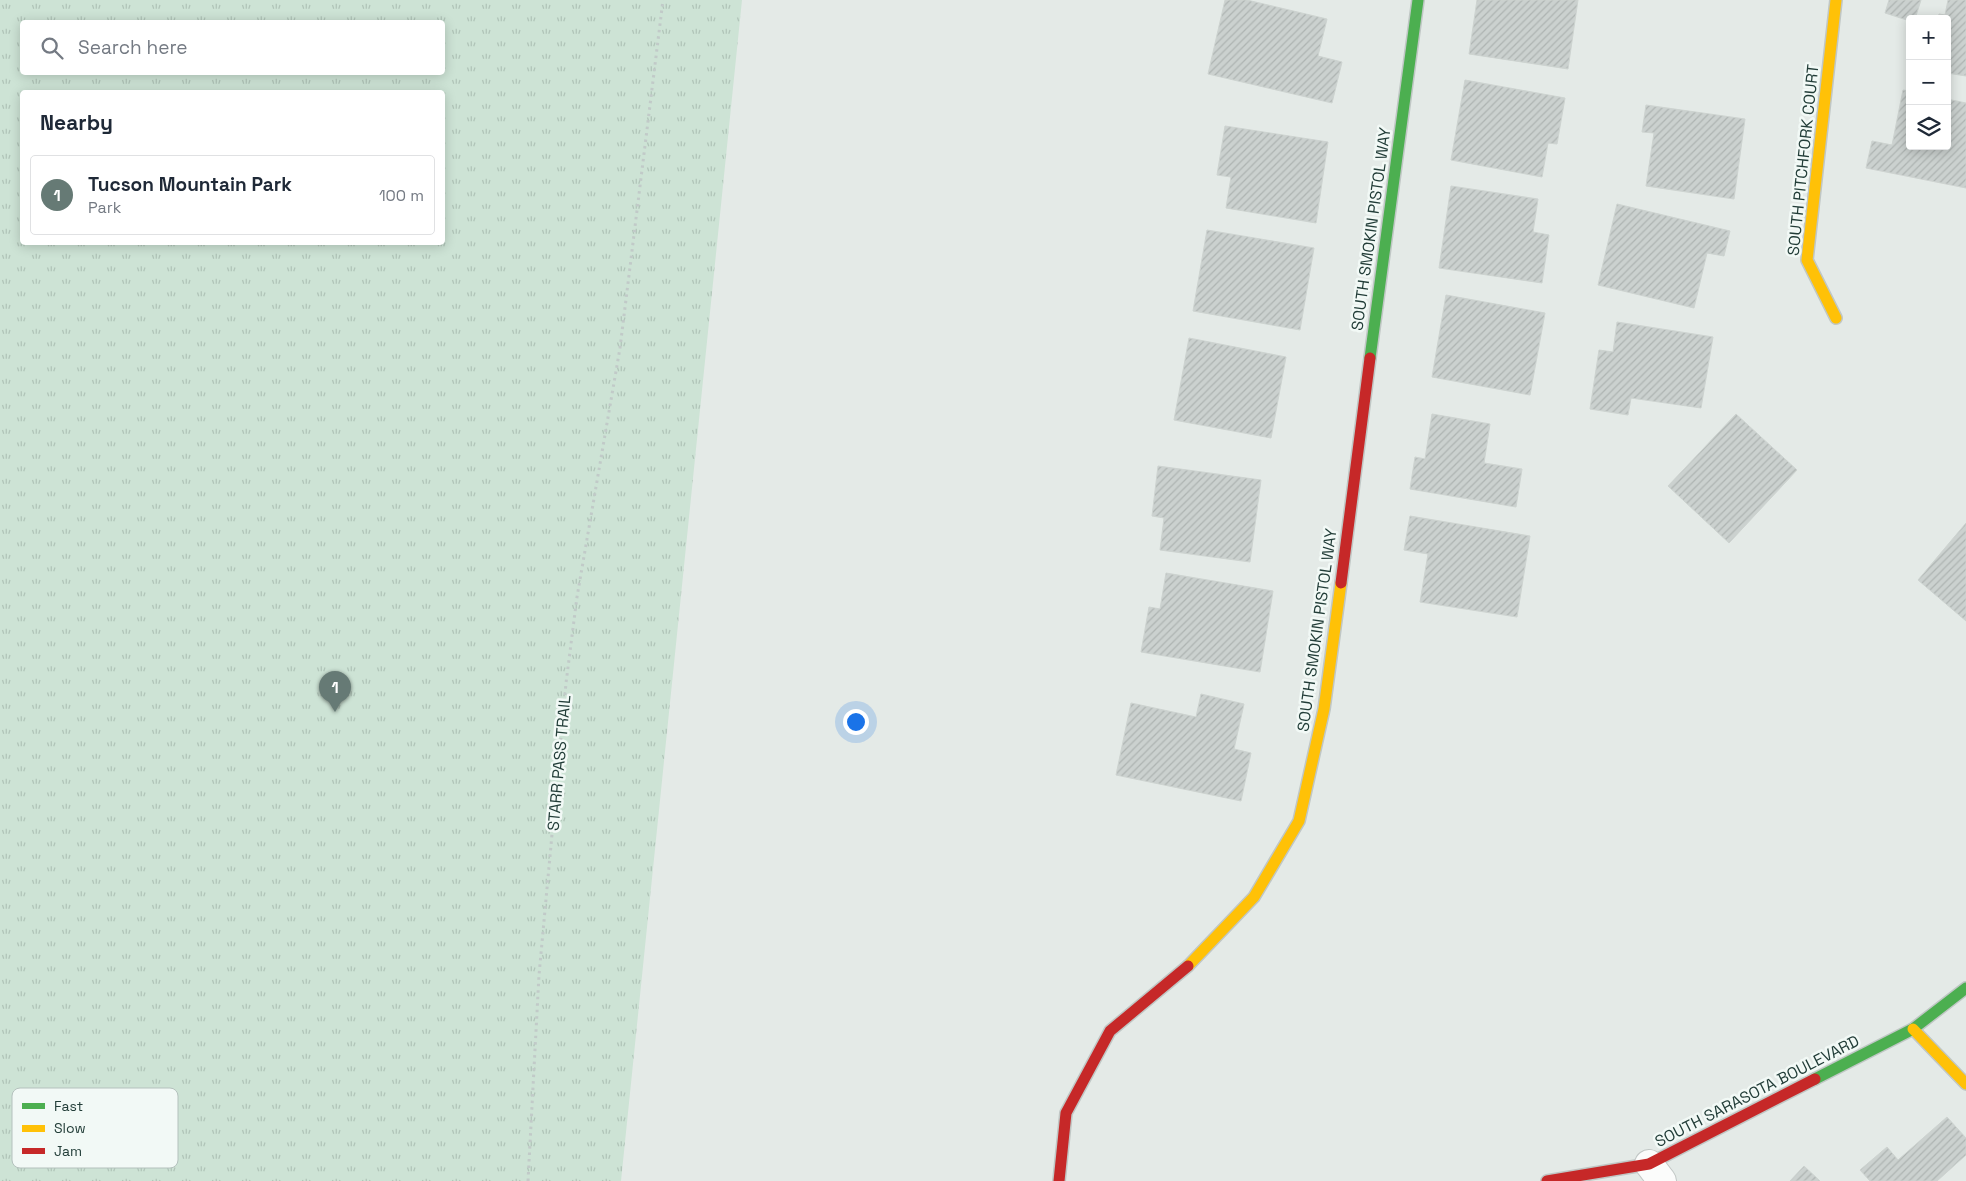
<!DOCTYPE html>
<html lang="en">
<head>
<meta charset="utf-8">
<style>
	body { margin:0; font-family:"Space Grotesk",sans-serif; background:#f6f6f7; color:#1f2937 }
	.controls { position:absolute; right:15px; top:15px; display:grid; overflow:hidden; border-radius:5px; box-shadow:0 2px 12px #0003 }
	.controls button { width:45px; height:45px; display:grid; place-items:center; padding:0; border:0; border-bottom:1px solid #e0e1e3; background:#fff; color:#1f2937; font:25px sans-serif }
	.you { position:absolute; left:855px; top:721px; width:18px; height:18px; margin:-12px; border:4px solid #fff; border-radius:50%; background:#1a73e8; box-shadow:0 0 0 8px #1a73e833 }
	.badge { display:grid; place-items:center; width:32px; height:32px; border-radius:50%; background:#667a75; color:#fff; font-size:16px; font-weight:700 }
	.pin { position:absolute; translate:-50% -41px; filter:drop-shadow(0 1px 2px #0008) }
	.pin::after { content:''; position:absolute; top:26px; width:18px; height:15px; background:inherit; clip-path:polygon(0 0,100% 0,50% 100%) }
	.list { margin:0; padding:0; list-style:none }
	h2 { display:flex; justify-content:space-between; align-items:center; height:65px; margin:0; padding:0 20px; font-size:21px }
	h2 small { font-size:16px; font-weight:400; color:#747a83 }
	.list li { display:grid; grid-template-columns:32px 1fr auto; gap:15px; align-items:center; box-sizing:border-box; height:80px; margin:0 10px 10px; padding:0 10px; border:1px solid #e0e1e3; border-radius:5px }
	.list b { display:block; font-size:19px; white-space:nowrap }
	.list p { margin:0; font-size:16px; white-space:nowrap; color:#747a83 }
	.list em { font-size:16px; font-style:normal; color:#747a83 }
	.icon { flex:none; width:28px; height:28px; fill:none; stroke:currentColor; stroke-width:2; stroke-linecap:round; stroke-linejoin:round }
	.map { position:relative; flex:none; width:1966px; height:1181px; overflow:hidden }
	.search { position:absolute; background:#fff; box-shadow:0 2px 12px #0003; left:20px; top:20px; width:425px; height:55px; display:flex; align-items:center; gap:12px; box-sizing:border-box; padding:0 18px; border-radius:5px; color:#747a83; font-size:19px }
	.panel { position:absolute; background:#fff; box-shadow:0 2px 12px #0003; left:20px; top:90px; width:425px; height:155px; border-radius:5px }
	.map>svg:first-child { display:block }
	.park { fill:url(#park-tufts); fill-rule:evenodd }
	.building { fill:url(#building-hatch); stroke:#cdd3d0 }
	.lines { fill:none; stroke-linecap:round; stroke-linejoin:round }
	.street-casing { stroke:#c1c7c5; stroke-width:30 }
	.fast-casing { stroke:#c0c7c5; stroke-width:14 }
	.slow-casing { stroke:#c0c7c5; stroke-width:14 }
	.jam-casing { stroke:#c0c7c5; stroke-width:14 }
	.path { stroke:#c1cac8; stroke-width:3; stroke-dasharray:2.5 4; stroke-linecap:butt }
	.street { stroke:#fbfcfb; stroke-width:28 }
	.fast { stroke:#4caf50; stroke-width:11 }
	.slow { stroke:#ffc107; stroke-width:11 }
	.jam { stroke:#c62828; stroke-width:11 }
	.labels { text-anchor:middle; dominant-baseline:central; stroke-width:5; stroke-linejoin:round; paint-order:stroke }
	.street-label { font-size:16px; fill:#223d38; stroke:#f2f9f6 }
	.key { fill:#f2f9f6; stroke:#b4c1bd; stroke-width:1 }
	.key-label { font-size:14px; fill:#223d38 }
</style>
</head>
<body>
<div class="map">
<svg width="1966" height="1181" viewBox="0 0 1966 1181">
	<defs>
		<pattern id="park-tufts" width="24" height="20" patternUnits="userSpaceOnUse" patternTransform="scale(1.25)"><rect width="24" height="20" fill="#cde3d5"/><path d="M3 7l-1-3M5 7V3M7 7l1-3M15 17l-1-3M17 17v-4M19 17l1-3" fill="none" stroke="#b0c4b8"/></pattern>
		<pattern id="building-hatch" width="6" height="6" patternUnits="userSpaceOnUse" patternTransform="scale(1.25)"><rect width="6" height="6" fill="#cbd1cf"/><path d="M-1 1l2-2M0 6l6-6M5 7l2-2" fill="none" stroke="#aeb4b2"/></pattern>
	</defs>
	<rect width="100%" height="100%" fill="#e4eae7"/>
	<path class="park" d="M0,0H742L621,1181H0ZM22,22H442V72H22ZM22,92H442V242H22Z"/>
	<path class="building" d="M1225,0H1247L1327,19L1318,56L1342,62L1332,103L1208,74Z
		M1477,0H1578L1568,69L1469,54Z
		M1889,0H1921L1915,19H1910V21L1885,13Z
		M1948,0H1966V76L1947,73V19H1938L1939,14L1945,15Z
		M1465,80L1565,98L1557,144L1548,143L1542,177L1451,160Z
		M1903,90L1910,91V146H1947V99L1966,103V188L1866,168L1872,141L1892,145Z
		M1646,105L1745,119L1734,199L1646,186L1654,133L1642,132Z
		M1225,126L1328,142L1316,223L1226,208L1231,177L1217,175Z
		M1451,186L1538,199L1533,232L1549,235L1542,283L1439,268Z
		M1617,204L1730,231L1724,256L1707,253L1694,308L1598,285Z
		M1207,230L1314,248L1300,330L1193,311Z
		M1446,295L1545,313L1530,395L1432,377Z
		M1617,322L1713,337L1701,408L1631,398L1628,415L1590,409L1599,350L1613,352Z
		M1189,338L1286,357L1271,438L1174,420Z
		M1432,414L1490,424L1484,463L1522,469L1516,507L1410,489L1415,457L1425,459Z
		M1736,414L1797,470L1729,543L1668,486Z
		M1158,466L1261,480L1250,562L1160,550L1164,518L1152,516Z
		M1410,516L1530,536L1517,617L1420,602L1428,554L1404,550Z
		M1966,523V621L1918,580Z
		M1166,573L1273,591L1260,672L1141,652L1149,607L1160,609Z
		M1201,694L1244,704L1234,749L1251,753L1241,801L1116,775L1131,703L1196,717Z
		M1947,1117L1966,1138V1155L1937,1181H1870L1860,1170L1887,1147L1898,1160Z
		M1804,1166L1820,1181H1790Z"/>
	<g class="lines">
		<defs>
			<path id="street" d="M1649,1164L1662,1181"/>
			<path id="fast" d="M1370,358L1418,0
				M1815,1079L1913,1029L1966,988"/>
			<path id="slow" d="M1836,0L1807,260L1836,318
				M1188,966L1254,897L1299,821L1324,709L1341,583
				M1913,1029L1966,1084"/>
			<path id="jam" d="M1341,583L1370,358
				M1059,1181L1066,1113L1110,1031L1188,966
				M1547,1181L1649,1164L1815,1079"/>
		</defs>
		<use href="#street" class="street-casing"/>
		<use href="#fast" class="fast-casing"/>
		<use href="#slow" class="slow-casing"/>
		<use href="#jam" class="jam-casing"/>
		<path class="path" d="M528,1181L539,975L566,683L577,597L620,348L663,0"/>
		<use href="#street" class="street"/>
		<use href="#fast" class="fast"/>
		<use href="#slow" class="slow"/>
		<use href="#jam" class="jam"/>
	</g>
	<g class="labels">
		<g class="street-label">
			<text transform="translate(1803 160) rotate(-84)">SOUTH PITCHFORK COURT</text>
			<text transform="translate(1371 229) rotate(-82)">SOUTH SMOKIN PISTOL WAY</text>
			<text transform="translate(1317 630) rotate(-82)">SOUTH SMOKIN PISTOL WAY</text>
			<text transform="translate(559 763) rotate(-85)">STARR PASS TRAIL</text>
			<text transform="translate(1757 1091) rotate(-27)">SOUTH SARASOTA BOULEVARD</text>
		</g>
	</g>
	<rect x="12" y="1088" width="166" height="80" rx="8" class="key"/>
	<rect x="22" y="1103" width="23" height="6" fill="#4caf50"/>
	<rect x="22" y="1125" width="23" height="7" fill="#ffc107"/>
	<rect x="22" y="1148" width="23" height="6" fill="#c62828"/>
	<g class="key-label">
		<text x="54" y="1111">Fast</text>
		<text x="54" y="1133">Slow</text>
		<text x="54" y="1156">Jam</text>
	</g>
</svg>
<div class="controls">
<button>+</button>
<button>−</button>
<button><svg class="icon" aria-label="layers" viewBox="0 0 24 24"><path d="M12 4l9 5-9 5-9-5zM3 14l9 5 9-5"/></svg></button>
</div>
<div class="you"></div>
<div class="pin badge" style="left:335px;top:712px">1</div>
<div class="search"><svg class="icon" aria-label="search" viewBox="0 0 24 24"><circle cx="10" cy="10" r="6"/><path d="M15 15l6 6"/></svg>Search here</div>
<section class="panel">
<h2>Nearby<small></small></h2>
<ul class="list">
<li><span class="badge">1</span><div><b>Tucson Mountain Park</b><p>Park</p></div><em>100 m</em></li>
</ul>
</section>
</div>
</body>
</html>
